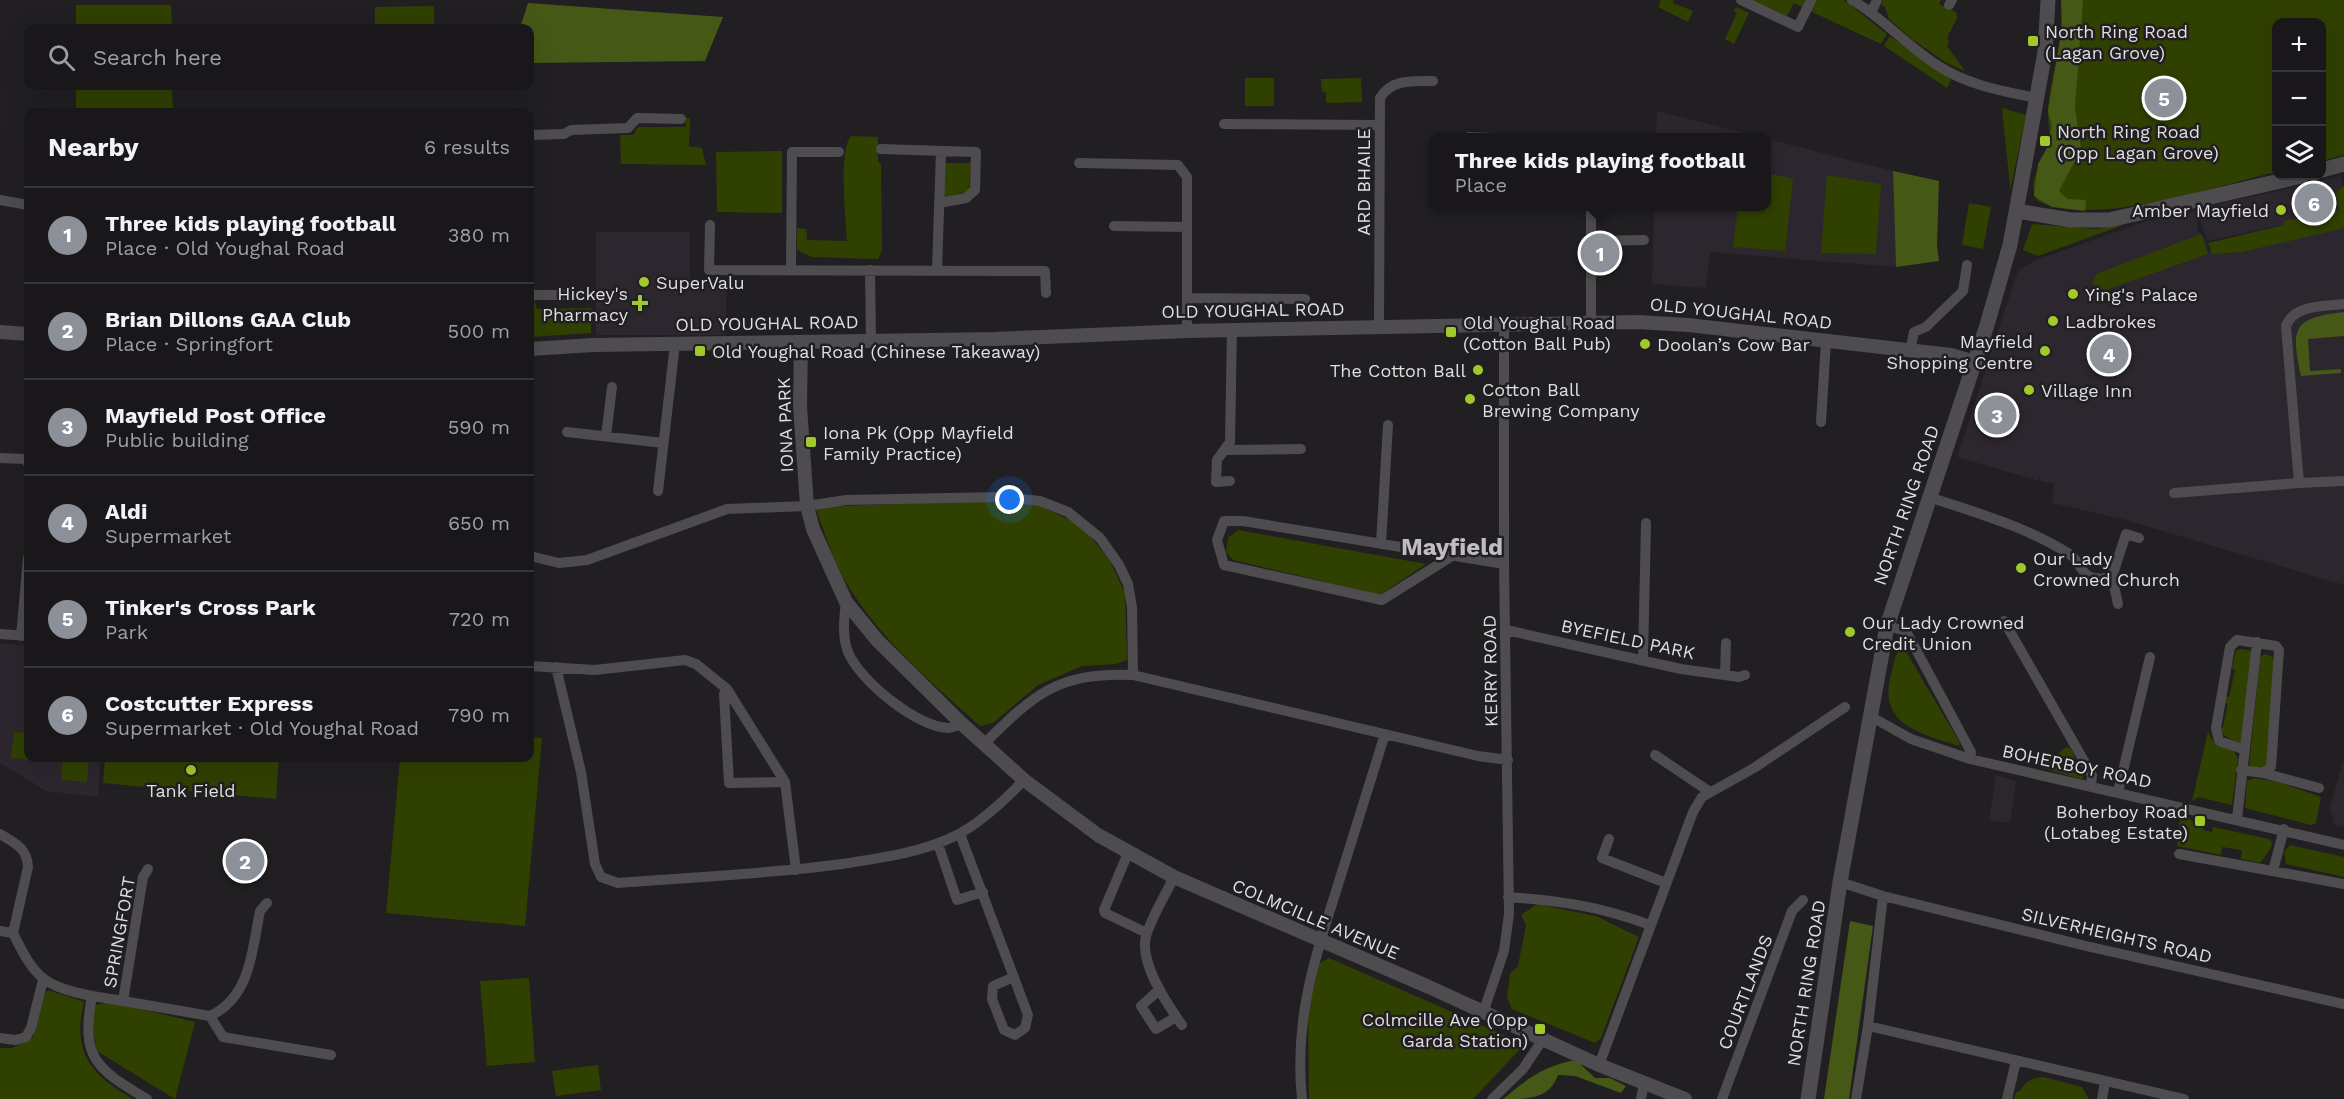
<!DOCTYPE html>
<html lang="en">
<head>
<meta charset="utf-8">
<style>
	body { margin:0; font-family:"Work Sans",sans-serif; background:#222023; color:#f1f3f6 }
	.controls { position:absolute; right:18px; top:18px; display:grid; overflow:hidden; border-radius:12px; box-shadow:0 6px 24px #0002 }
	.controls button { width:54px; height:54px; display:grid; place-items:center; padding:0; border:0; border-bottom:2px solid #373639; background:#19171a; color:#f1f3f6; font:30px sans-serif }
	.you { position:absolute; left:1010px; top:500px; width:21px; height:21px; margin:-15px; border:4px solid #fff; border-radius:50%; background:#1a73e8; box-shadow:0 0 0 9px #1a73e833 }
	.badge { display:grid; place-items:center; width:39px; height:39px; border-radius:50%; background:#8c9099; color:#fff; font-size:20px; font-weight:700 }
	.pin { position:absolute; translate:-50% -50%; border:3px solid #fff; box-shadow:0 2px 6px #0006 }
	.popup { position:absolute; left:1429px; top:133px; width:342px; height:78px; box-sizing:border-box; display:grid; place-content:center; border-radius:12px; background:#19171a; filter:drop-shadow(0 2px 4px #0005); font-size:20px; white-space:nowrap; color:#9f9fa2 }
	.popup b { font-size:22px; color:#f1f3f6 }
	.popup::after { content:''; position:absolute; left:50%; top:100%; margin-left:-12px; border:12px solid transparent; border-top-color:#19171a }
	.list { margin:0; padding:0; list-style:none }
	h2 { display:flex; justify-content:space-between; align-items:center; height:78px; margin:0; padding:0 24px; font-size:26px }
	h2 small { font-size:20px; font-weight:400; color:#9f9fa2 }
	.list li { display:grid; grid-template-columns:39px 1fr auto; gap:18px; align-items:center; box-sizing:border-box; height:96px; padding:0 24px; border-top:2px solid #373639 }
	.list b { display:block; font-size:22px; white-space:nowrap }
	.list p { margin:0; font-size:20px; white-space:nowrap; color:#9f9fa2 }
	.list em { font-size:20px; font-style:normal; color:#9f9fa2 }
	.icon { flex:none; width:33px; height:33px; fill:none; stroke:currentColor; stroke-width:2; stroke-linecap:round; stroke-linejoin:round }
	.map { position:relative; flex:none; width:2344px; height:1099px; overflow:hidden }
	.search { position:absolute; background:#19171a; box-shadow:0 6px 24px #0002; left:24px; top:24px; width:510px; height:66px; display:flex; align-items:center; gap:15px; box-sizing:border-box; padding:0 21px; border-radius:12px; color:#9f9fa2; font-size:22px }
	.panel { position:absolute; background:#19171a; box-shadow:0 6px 24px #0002; left:24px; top:108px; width:510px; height:654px; border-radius:12px }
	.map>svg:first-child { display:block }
	.built { fill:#2c262e }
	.green { fill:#304000 }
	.forest { fill:#465816 }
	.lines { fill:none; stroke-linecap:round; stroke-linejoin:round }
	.minor { stroke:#4e4c4f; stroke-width:10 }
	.tertiary { stroke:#4e4c4f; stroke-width:14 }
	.secondary { stroke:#4e4c4f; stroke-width:15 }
	.poi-dot { fill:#a1c92b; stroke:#211f22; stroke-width:2 }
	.labels { text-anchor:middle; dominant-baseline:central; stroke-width:5; stroke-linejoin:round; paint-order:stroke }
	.poi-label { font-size:18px; fill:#dfdee0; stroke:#211f22; text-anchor:start }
	.street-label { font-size:18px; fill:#dfdee0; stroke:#211f22 }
	.district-label { font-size:24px; font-weight:bold; fill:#c0bdc2; stroke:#211f22 }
</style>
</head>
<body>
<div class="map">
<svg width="2344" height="1099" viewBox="0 0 2344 1099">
	<rect width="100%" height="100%" fill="#211f22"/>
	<path class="built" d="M1657,111L1761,137H1656Z
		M1767,139L1893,171L1896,267L1710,252L1706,288L1652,284L1654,207L1766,206Z
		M2341,176L2344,212L2207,241L2197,209Z
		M2196,211L2198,231L2204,237L2209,251L2125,283L2213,250L2344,222V585L2122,519L2052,503L2054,484L2041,481L2039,475V481L1957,457L2018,270L2036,260L2144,222Z
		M596,232H690V283H726V335H596Z
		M0,643L28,646V758H101L98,797L46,791L0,763Z
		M2344,759V827L2335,826L2330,807Z
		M1996,775L2016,781L2010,823L1989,820Z"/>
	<path class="green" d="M1661,0H1674L1673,3L1693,11L1688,22L1658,7Z
		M1752,0H1805L1802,7L1794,3L1787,16Z
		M1816,0H1844L1887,34L1881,44L1810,11Z
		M1883,0H1941L1939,4L1956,12L1957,18L1947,38L1949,41L1947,46L1965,71L1945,62L1912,39L1889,19L1885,7L1881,5Z
		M2061,0H2344V155L2322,161V22H2276V172C2215,186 2095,228 2038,201C2026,186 2040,164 2046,150C2053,134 2047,124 2048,109C2051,72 2065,38 2061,0Z
		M76,5H171L172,28H76Z
		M434,6V28H375V7Z
		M1736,7L1749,13L1734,44L1725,39L1737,13L1734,11Z
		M1890,36L1951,79L1947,88L1884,46Z
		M1245,78H1274V106H1245Z
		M1361,78L1362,102L1326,103V93L1322,91L1321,79Z
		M76,86H172L173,112H76Z
		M2002,108L2026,115L2011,187H2010Z
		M686,118H690L689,146L702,148L706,165L621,164L620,135H633L638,127H686Z
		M851,136L878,137V162L881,164L882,250L878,259L812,257L797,250V228L806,229L807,240L847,241C846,220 838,150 851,136Z
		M782,151V213L717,212L716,152Z
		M944,163H971L969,191L946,197L943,194Z
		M1767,173L1793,179L1785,251L1733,247L1738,207L1766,206Z
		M1827,175L1881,184L1876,254L1821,253Z
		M2344,185V228L2242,252L2212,254L2208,243L2284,225V221L2339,210L2336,192Z
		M1969,203L1991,207L1983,249L1962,245Z
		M2032,224L2096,229L2123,225L2038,256L2023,250Z
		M2201,234L2208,254L2103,291L2092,283L2096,274Z
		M530,300H534L537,309L591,308V333L530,337Z
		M971,501L1038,505L1082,526L1110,561L1125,593L1127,660L1116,664L1082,666L1038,685L993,723L980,726C932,683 881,640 847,584C833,561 825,532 815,507Z
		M1238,530L1426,564L1380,595L1233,560L1226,552L1228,538Z
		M1902,645L1960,743L1959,746C1922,734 1877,725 1891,675C1894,665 1895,652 1902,645Z
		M2242,649L2253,651L2241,743H2239L2225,736L2219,729L2223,727L2228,704L2224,702L2225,696L2229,697L2235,670L2232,668L2236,650Z
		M2264,654L2272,656L2274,663L2269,762L2261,769L2249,767L2260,658Z
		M14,732L28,733V758H54V762L11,758Z
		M2208,732L2215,745L2232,749L2238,758L2232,805L2198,797L2192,801Z
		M530,737L542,738L525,926L386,913L400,758H530Z
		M2066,747L2071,749L2084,780L2042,768Z
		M63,758H89L87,782L61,780Z
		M105,758H279L276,799L103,783Z
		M2254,778L2278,782L2321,797L2316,823L2311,825L2245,808L2247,781Z
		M2181,810L2195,824L2203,826V830L2212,832L2213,827L2269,839L2272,842L2271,848L2260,863L2241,859L2242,850L2222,847L2221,855L2177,846Z
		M2290,845L2344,857V877L2286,864L2284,852Z
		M1537,904L1596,916L1639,937L1601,1038L1595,1043L1512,1009L1507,997L1510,974L1518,966L1526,925L1521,915Z
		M1329,958L1525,1044L1473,1099H1309L1308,1010L1320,963Z
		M529,978L535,1062L487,1066L480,981Z
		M48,990L84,1002C71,1052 92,1076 133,1099H0V1048H12L33,1037L43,997Z
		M111,1002L195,1022L175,1099L97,1051L91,1022L95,1005Z
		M598,1065L601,1090L556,1096L552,1071Z
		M2043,1077L2082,1087L2089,1099H2014L2016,1092H2019C2026,1082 2030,1078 2043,1077Z"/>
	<path class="forest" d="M2061,0H2083L2075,107L2081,149L2059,191L2067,199L2086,200L2085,211L2052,207L2034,196L2038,164L2047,148L2052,126L2048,111L2062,29Z
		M528,3L723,17L705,61L530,63V28H520Z
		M1893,171L1939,181L1937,245L1939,261L1896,267Z
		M2344,312V336L2308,339L2310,371L2341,369V373L2301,376C2290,326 2294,318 2344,312Z
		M1850,921L1873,926L1849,1099H1824Z
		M1576,1060L1595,1078H1610L1626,1086L1621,1093L1575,1076L1558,1075C1549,1099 1530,1099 1503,1099C1527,1079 1545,1065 1576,1060Z"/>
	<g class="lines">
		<path class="minor" d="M1741,0L1798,27L1811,0
			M1852,0C1883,18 1907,46 1937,65C1967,85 2002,91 2037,98
			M1949,5L1952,0
			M1871,13L1877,0
			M1224,124L1380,125
			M530,135L564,134L571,130L628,128L637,118L681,119
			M1469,137L1494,138
			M881,149L976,152L975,190L966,198L939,203
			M1079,163L1178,165L1187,177V331
			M0,200L28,205
			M1591,206V322
			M710,225L709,270L1045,271L1046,293
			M1114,226L1187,227
			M1592,241L1644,240
			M791,270L792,152H839
			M870,270L871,341
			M937,270L941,151
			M530,295H576
			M1188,298L1305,299
			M1379,327L1380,98C1391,79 1413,81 1433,81
			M1910,351L1914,332L1926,327L1963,291L1967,265
			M1821,422L1826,341
			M567,432L663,443
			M606,436L612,387
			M1225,450L1301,449
			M0,458L25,459L28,463
			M1230,481L1216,482L1217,460L1230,442L1232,329
			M2299,483L2344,481
			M658,491L675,344
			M2174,493L2299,483L2286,326C2294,304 2324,307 2344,304
			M1929,497C1977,513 2024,526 2068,553C2086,564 2077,584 2112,577
			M1381,544L1388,425
			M530,556L559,563L587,560L727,509L807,506L846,500L1000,497L1040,501L1068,512L1100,538L1119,565L1128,584L1132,607L1133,675
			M1452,556L1382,600L1224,565L1217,540L1224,521H1243L1504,564
			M846,602C844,618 842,637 848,652C860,681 917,727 948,728C952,728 958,725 962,724
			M2118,604L2112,577L2126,534L2139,538
			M2004,621L2092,775L2091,785
			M1887,626L1906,631L1971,752L1970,759
			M1506,630L1681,669L1739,677L1745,675
			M0,634L28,636
			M21,636L28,558
			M1643,660L1646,523
			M530,666L595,670L685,660L696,664L727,689L785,782L796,870
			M556,667L581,772L595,864L601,877L618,883C693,877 768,874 842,864C881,858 921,853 957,835C982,822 1005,800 1024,780
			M1725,674L1726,643
			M727,689L724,694L729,783L785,782
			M1870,716L1911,739L1970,759L2344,845
			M985,743C1035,693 1059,672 1133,675L1478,756L1508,760
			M1655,755L1710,792
			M2241,770L2263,773L2271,767L2279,650L2276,646L2237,640L2230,647L2216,728L2219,741L2243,749
			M2263,773L2319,788
			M2118,792L2150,657
			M2237,819L2257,642
			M0,834C15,843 27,848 28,867L13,933
			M960,834L1028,1015L1025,1028L1015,1035L1004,1030L992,999L993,986L1014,977
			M1609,839L1602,858L1666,883
			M938,844L957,900L983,892
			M1128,853L1104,910L1105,913L1147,933
			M2179,854L2344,884
			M2273,871L2284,829
			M1174,877C1165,896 1152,916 1146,936C1139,963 1167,1004 1182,1025
			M1840,882L1883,896L2086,946L2344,1004
			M1508,897C1561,901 1599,906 1650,925
			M0,931L13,933
			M13,933C35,978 43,986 92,996C80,1059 97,1069 147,1099
			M1159,990L1141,1006L1156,1029L1176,1017
			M92,996L123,1001L143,877L148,869
			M123,1001L210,1016C251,997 252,950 260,911L267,903
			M1483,1013L1504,951L1509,914L1504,564V324
			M210,1016L223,1037L331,1055
			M1868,1026L2184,1099
			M0,1038L15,1040L26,1037L31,1028L43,980
			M1599,1065L1693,812L1702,797L1754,768L1845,707
			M1302,1099C1294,1021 1314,960 1337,888C1353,836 1369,785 1385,734
			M1492,1099L1523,1069L1543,1039
			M1641,1099L1644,1084
			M1722,1099L1792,911L1803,900
			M1856,1099L1868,1026L1883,896
			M2007,1099L2016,1061
			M2102,1099L2105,1082"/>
		<path class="tertiary" d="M0,332L28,334
			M801,342L800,406L807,506L813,529L846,602L877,640L962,724L1024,780L1098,835L1174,877L1429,987L1599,1065L1685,1099
			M530,349L593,345L995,339L1187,331L1637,322L1688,325L1951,355L1975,362"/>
		<path class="secondary" d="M2322,170L2344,164
			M2017,211L2071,220H2109L2302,176
			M1808,1099L1840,882L1887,626L1987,325L2010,245L2045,52L2048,0"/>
	</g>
	<g class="poi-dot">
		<rect x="2027" y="35" width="12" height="12" rx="3"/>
		<rect x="2039" y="135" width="12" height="12" rx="3"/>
		<circle cx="2281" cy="210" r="6"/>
		<circle cx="644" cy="282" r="6"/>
		<circle cx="2073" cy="294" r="6"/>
		<path d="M637 294h6v6h6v6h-6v6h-6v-6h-6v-6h6z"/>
		<circle cx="2053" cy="321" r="6"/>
		<rect x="1445" y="326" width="12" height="12" rx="3"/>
		<circle cx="1645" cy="344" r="6"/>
		<rect x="694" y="345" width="12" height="12" rx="3"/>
		<circle cx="2045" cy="351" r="6"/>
		<circle cx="1478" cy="370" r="6"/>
		<circle cx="2029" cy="390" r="6"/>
		<circle cx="1470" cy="399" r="6"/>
		<rect x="805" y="436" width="12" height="12" rx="3"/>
		<circle cx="2021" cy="568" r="6"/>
		<circle cx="1850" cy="632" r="6"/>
		<circle cx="191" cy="770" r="6"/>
		<rect x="2194" y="815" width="12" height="12" rx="3"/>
		<rect x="1534" y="1023" width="12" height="12" rx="3"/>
	</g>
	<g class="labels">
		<g class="poi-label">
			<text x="2045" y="31">North Ring Road<tspan x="2045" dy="21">(Lagan Grove)</tspan></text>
			<text x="2057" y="131">North Ring Road<tspan x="2057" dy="21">(Opp Lagan Grove)</tspan></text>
			<text x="2269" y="210" text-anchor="end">Amber Mayfield</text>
			<text x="656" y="282">SuperValu</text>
			<text x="628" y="293" text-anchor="end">Hickey's<tspan x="628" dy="21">Pharmacy</tspan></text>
			<text x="2085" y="294">Ying's Palace</text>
			<text x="2065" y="321">Ladbrokes</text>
			<text x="1463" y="322">Old Youghal Road<tspan x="1463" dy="21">(Cotton Ball Pub)</tspan></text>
			<text x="2033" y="341" text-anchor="end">Mayfield<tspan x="2033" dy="21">Shopping Centre</tspan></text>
			<text x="1657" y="344">Doolan’s Cow Bar</text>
			<text x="712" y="351">Old Youghal Road (Chinese Takeaway)</text>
			<text x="1466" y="370" text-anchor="end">The Cotton Ball</text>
			<text x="1482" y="389">Cotton Ball<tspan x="1482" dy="21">Brewing Company</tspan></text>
			<text x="2041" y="390">Village Inn</text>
			<text x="823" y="432">Iona Pk (Opp Mayfield<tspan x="823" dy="21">Family Practice)</tspan></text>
			<text x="2033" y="558">Our Lady<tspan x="2033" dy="21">Crowned Church</tspan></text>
			<text x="1862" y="622">Our Lady Crowned<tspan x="1862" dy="21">Credit Union</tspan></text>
			<text x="191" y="790" text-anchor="middle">Tank Field</text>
			<text x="2188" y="811" text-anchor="end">Boherboy Road<tspan x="2188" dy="21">(Lotabeg Estate)</tspan></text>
			<text x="1528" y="1019" text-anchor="end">Colmcille Ave (Opp<tspan x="1528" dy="21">Garda Station)</tspan></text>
		</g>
		<g class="street-label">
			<text transform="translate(1363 182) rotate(-90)">ARD BHAILE</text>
			<text transform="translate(1253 310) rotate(-1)">OLD YOUGHAL ROAD</text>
			<text transform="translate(1741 313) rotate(6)">OLD YOUGHAL ROAD</text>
			<text transform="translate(767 323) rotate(-1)">OLD YOUGHAL ROAD</text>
			<text transform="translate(785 425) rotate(-92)">IONA PARK</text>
			<text transform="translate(1906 505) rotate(-71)">NORTH RING ROAD</text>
			<text transform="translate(1628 639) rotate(12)">BYEFIELD PARK</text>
			<text transform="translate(1490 671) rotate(-91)">KERRY ROAD</text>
			<text transform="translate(2077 766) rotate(12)">BOHERBOY ROAD</text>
			<text transform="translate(1316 919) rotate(23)">COLMCILLE AVENUE</text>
			<text transform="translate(119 932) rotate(-80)">SPRINGFORT</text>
			<text transform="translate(2117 935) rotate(13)">SILVERHEIGHTS ROAD</text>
			<text transform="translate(1806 983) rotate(-81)">NORTH RING ROAD</text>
			<text transform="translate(1745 992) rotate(-69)">COURTLANDS</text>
		</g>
		<g class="district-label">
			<text x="1452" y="547">Mayfield</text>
		</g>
	</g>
</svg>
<div class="controls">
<button>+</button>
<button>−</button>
<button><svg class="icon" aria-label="layers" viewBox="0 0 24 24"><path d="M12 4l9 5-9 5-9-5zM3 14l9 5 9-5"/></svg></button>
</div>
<div class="you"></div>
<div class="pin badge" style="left:1600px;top:253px">1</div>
<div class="popup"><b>Three kids playing football</b>Place</div>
<div class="pin badge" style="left:245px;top:861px">2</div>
<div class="pin badge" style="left:1997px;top:415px">3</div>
<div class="pin badge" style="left:2109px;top:354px">4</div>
<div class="pin badge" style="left:2164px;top:98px">5</div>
<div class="pin badge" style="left:2314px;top:203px">6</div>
<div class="search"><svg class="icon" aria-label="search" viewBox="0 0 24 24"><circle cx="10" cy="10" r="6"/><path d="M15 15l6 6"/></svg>Search here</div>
<section class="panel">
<h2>Nearby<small>6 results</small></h2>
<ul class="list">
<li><span class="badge">1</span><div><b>Three kids playing football</b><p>Place · Old Youghal Road</p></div><em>380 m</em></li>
<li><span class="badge">2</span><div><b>Brian Dillons GAA Club</b><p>Place · Springfort</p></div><em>500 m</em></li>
<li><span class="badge">3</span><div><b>Mayfield Post Office</b><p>Public building</p></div><em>590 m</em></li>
<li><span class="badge">4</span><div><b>Aldi</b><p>Supermarket</p></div><em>650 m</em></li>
<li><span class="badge">5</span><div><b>Tinker's Cross Park</b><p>Park</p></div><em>720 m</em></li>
<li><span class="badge">6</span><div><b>Costcutter Express</b><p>Supermarket · Old Youghal Road</p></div><em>790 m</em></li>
</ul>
</section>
</div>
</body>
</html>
